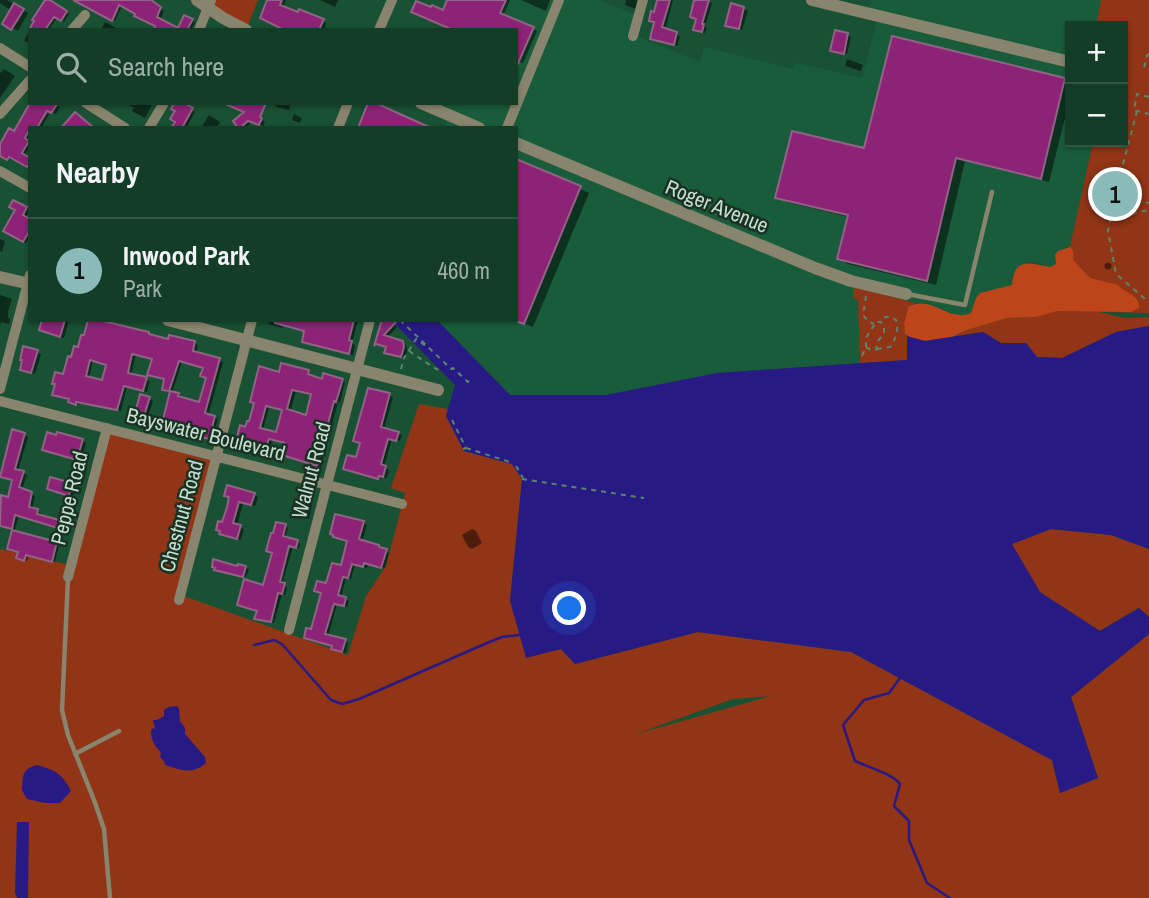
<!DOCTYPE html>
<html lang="en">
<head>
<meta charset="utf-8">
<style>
	body { margin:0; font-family:"Archivo Narrow",sans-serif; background:#204833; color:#f1f3f6 }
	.controls { position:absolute; right:21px; top:21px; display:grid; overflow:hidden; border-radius:0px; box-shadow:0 2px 5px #0004 }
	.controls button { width:63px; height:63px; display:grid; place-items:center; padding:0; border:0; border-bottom:2px solid #325644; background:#133d27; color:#f1f3f6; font:35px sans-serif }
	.you { position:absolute; left:570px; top:609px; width:24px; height:24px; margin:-18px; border:5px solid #fff; border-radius:50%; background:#1a73e8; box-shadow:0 0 0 10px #1a73e833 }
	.badge { display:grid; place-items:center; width:46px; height:46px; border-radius:50%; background:#8bbbb9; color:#111; font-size:23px; font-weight:700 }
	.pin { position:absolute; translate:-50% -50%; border:4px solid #fff; box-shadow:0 2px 7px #0006 }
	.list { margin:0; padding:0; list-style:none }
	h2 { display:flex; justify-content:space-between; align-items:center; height:91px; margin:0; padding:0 28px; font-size:30px }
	h2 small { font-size:23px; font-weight:400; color:#9daea7 }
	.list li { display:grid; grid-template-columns:46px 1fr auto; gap:21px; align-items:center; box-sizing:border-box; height:105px; padding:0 28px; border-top:2px solid #325644 }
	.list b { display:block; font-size:26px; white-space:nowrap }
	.list p { margin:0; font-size:23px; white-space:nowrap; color:#9daea7 }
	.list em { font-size:23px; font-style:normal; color:#9daea7 }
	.icon { flex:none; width:38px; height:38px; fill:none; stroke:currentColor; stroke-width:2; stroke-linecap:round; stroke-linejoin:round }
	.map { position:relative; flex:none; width:1149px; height:898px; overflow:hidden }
	.search { position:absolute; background:#133d27; box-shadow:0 2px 5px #0004; left:28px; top:28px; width:490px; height:77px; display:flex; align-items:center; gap:18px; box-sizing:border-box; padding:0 24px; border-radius:0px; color:#9daea7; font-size:26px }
	.panel { position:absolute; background:#133d27; box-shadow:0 2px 5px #0004; left:28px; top:126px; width:490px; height:196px; border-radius:0px }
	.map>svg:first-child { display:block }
	.built { fill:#195c3b }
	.green { fill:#913516; fill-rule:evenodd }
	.forest { fill:#be441a }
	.water { fill:#281a85 }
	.shadow { fill:#0007; fill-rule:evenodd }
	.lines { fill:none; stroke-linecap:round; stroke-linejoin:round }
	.stream { stroke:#281a85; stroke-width:2.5 }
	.building { fill:#8c2376; stroke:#916384; stroke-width:2; fill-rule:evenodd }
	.path { stroke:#59866d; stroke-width:2; stroke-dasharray:5 5; stroke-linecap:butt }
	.service { stroke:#89846d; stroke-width:4.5 }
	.minor { stroke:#89846d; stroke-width:10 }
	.tertiary { stroke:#89846d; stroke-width:12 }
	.labels { text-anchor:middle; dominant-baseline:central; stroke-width:5; stroke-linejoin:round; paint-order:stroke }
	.street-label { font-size:21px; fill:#c3dfcd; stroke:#1a3124 }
</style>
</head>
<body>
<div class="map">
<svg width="1149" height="898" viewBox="0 0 1149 898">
	<rect width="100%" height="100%" fill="#195134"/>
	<path class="built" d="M444,0H599L640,16L636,36L700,62L704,47L793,69L796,63L862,78L878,16L867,13L870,0H1101L1096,26H1070V142H1093L1070,247L1063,248L1056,264L1050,267L1036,262H1027L1018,267L1012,276V285L993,291H985L976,298L971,313L967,315L959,316L928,303H916L854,287L858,300L860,363L717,373L606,395H510L437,320H516V128H444L450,114L437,103H516V30L473,16L443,4Z"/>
	<path class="green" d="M213,0H258L247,28L209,7Z
		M1101,0H1149V313L1099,312L1125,318L1149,317V326L1116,332L1062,358L1037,357L1026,343H1001L983,332L953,337L967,330L1007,318L1036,317L1056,310L1093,142H1123V26H1096Z
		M853,287L916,303L908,307C905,316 904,324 905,334L907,336V360L860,363L858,300L853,298Z
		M419,404L448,409L446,416L464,451L512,464L522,479L510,601L561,649L575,664L698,632L851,652L1052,760L1060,793L1098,778L1071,697L1149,634V898H0V549L70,565L104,427L217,457L181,595L348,655L366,596L386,566L405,493L391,488ZM772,696H771L636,734L733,699Z
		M1051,529L1111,535L1149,549V617L1138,608L1100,631L1040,592L1011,544Z"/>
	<path class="forest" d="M1070,247C1074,250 1074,255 1073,260L1090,278L1118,285C1125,294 1140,294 1139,308L1131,312L1057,311L1036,317L1007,318L967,330L952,337L925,341L911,338L905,334L904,324L908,307C933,294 948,323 971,313L976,298L980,293L1012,285C1014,257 1030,263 1050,267L1056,264L1055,255L1058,251Z"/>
	<path class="water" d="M391,320H437L510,395H606L717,373L907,360V336L925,341L983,332L1001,343H1026L1037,357L1062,358L1116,332L1149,326V549L1111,535L1051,529L1012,544L1040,592L1100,631L1139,608L1149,617V634L1071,697L1098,778L1060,793L1052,760L851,652L698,632L575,664L561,649L526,658L510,601L522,479L512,464L464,451L446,416L455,385Z
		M177,706L179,709L180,721L185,728V734L205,757L206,763C193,775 180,770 165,765L164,761L160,757L161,752C154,747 149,735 152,728L155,729L153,720H157L164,716V710L169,707Z
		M37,765C56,771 62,773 71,791L60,803H45L27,799L22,790C23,777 21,769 37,765Z
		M17,822H29L28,898H17L15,893Z"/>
	<path class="shadow" d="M0,0H7L28,13L18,31L4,23L12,11L0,3Z
		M47,0L69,14L64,22L57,17L49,30H31Z
		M71,0H147L164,11L158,26L122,6L115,21L89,7L87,9Z
		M269,0H286L283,8L323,21L326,23L324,30H289Z
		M320,0H338L335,7Z
		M449,0H510L503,16L537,31L523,63L516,60V30L444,12Z
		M521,0H550L546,11Z
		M626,0H637L636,9L625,5Z
		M659,0H673L665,30L680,36L677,46L655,40V14Z
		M696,0H706L712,3L705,27L707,28L705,33L698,31Z
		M732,6L748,11L742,30L731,27Z
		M185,17L195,22L191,30H179Z
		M105,22L120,30H101Z
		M30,31V44L24,40Z
		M847,35L851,37L847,54L836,52Z
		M894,38L1065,80L1070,83V98L1049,182L965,161L936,285L848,264L839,259L849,217L786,202L777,197L866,150Z
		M847,59L863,65L861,71L845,66Z
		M4,69L15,76L0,98V72L1,73Z
		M54,103L60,107L56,114L51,111L41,128H30V147L24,156L30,160V167L13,157L11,160L0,153V144L2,145Z
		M126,103H153L145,118L132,111L134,108Z
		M180,103L195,112L187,127L189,128H173L177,121Z
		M273,103H291L289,110L277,107Z
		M253,111L264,117L262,120L265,122L263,126L253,121L246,128L240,127L246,112Z
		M294,114L302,118L300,123L292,120Z
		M209,115L220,122L217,128H201Z
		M516,161L589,193L533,327L516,320Z
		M14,202L30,210L25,218L30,221V237L26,243L5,230L17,210Z
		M0,239L5,241L2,252L0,251Z
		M1104.5 266a3.5 3.5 0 1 1 7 0a3.5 3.5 0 1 1-7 0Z
		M0,295L12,299L8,312V317L10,319L9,324L1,322L0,326Z
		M38,320H69L64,338L45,332L43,324Z
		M89,320L149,334L152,337L169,342L170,337L195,343L198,345L196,354L223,362L208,416L218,419L212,440L204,438L200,436L201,434L164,423L172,392L164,389L166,380L149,374L153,359L136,354L131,375L150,381L147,392L127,386L121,411L80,402L79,405L70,402L71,399L54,394L57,384L54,383L56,374L64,376L70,359H72L75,348L79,350L82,337H85ZM93,361L108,365L103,382L89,378ZM182,362L204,368L202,376L208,378L200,404L181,399V396L172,393Z
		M269,320H302L283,325L282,328L268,324Z
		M332,320H358L352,343L355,345L353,355L307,343Z
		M390,320L397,327L387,338L406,345L407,350L405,358L386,352L388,347L376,345L382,324Z
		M37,352L41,354L35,374L26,371L24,361Z
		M308,372L311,374V377L323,381L342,380L345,382L340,402H338L321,467L291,457L287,443L273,440L269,449L238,441L246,429L280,374ZM296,391L313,394L307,417L290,412ZM269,407L283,410L277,434L263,430Z
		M389,395L393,397L384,429L402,435L400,441L392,439L384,467L389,470L387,478L382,477V479L349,470L357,459L361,443Z
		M149,399L153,401L147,420L136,416Z
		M24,435L28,437L18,471L27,475L22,490L35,496L32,509L41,513L40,517L66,524L65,529L19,516L14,532L59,545L55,562L29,555L27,561L21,559L20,552L9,548L14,529L0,525V507L2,497L9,499L14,480L4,478Z
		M82,440L86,443L81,460L48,451Z
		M77,468L86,471L83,483L74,480Z
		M71,485L75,487L73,496L49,489Z
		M254,495L258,497L255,506L243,503L237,526L244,529L241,540L225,536L223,525L230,498Z
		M297,500L312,505L309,519L292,514Z
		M363,523L367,525L362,542L389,553L385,568L368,563L367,568L355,565L351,579L346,578L341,597L349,601L347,607L337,604L328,637L348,642L346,653L337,651L334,646L313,632L327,585L342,567Z
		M285,526L288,528L285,538L300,543L299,548L293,547L282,584L287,587L285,595L282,594L274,623L260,620L264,587Z
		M472,529L476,531L482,543L472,549L468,547L462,535Z
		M239,566L249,569L246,577L219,571Z"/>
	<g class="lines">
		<path class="stream" d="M254,645L274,640L282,644L331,700L342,704L359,699L487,643L502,637L519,635
			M900,678L889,693L864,700L843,725L855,761C868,767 893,774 900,784L894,806L909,821V840L927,883L950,898"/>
	</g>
	<path class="building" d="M45,0H50L67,11L61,21L54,17L45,30H29L34,21L32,20Z
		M73,0H151L161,7L157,17L178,28L184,15L193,19L187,30H154L155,26L134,16L135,14L119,5L112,21Z
		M267,0H282L280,5L298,12L299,9L324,19L319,30H284L260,18Z
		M447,0H506L500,13L534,27L516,68V30H453L411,12L416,1L431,7L432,5L443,10Z
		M657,0H670L662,27L677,32L674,45L650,39L654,22L649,21L651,11L654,12Z
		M694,0H709L702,24H704L702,32L693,30L696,19L690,17Z
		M14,3L24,9L11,30L2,24Z
		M731,3L744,7L739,29L725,26Z
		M835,30L848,33L844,54L830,51Z
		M892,36L1065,78L1041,179L956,158L927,281L837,259L848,215L775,198L792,131L864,148Z
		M30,103H58L51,113L47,111L37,128H30L25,138L29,141L22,153L30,158V162L27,167L9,157L7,160L0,156V144L9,128L14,131Z
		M174,103H184L193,108L182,128H171L175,122L170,119L175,111L171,109Z
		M223,103H266L260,117L262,118L259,125L248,121L240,128H238L233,121L244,112Z
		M368,103H381L380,105L431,128H358Z
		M75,112L94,128H61Z
		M516,159L581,186L524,324L516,321Z
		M13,200L27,207L23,215L30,219V230L23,242L3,231L15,210L9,207Z
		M42,320H65L60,337L39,330Z
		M88,320H99L136,329L149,332V334L168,339L169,335L195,341L193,351L220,358L205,413L215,416L209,439L198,436L199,434L162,424L170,391L179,393L178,396L199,402L206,378L200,376L203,368L179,361L169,391L162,390L164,379L147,375L152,359L132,354L128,373L147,377L143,391L124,386L117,410L76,402V405L68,402L69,399L52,395L55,384H52L55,372L63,374L68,356L71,357L74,346L78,347L81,335H84ZM90,360L106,365L102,380L86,376Z
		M275,320H354L349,340L352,341L349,354L302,342L304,331L275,323Z
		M383,320H398L384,335L403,341L404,347L401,357L384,353L386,347L376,344L374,346L381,323Z
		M23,346L38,350L31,373L20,370L22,360H20Z
		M281,363L309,370L308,374L322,379L323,373L343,379L336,402L334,401L317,466L285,456L282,454L285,443L269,439L265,449L236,441L240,425L245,427L247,421H249L254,403L250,402L259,366L279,372ZM292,390L311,394L306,415L287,409ZM266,406L282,410L276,432L260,428Z
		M368,388L390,393L381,427L399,432L396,441L388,439L381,464L386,466L383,477L379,476L378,479L343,469L347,455L356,457L360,443L353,441Z
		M140,394L150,397L143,419L134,417Z
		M12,429L25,433L15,469L24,471L19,487L32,492L29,507L38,509L37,514L63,521L61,529L15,515L12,529L0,526L1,495L8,497L12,480L0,477Z
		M47,432L56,435L57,432L83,439L77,460L42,450Z
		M50,477L72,483L69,496L47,489Z
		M227,485L255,493L251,505L239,502L233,523L241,525L237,539L219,534L220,531L216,530L218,521L222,522L227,507L229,497L224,496Z
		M335,514L364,521L359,539L379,545V547L387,549L381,568L364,563L363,567L352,564L348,578L343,577L338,595L346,597L344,606L334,604L325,634L346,639L342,652L331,649L332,646L304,638L306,628L311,629L321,593L314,591L317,581L326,583L332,563L341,565L347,541L333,537V535L330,534Z
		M276,522L286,524L283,536L298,540L296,548L289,546L280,582L285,583L282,594L278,593L271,622L254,619L257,611L237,605L244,579L263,585L272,553L266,551L271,533H273Z
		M12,530L57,542L52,562L26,555L24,561L16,558L18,552L7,549Z
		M213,559L237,566L238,564L246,566L243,577L214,570L215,568L212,567Z"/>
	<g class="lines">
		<path class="path" d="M1149,54L1147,55L1144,68L1149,69
			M1149,97L1137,94L1134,110L1149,114
			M1137,111L1117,187L1108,231L1116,274L1145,299L1149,301
			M1117,194L1149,203
			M1112,217L1149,210
			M866,296L863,315L868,321L874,324
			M400,320L451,369L453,368L468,382L472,377
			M877,349L890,347C896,339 899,330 896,320L891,317H885L881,322
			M409,351L433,367L442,372
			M862,356L866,347L871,350H876L878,341L884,333V327L881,322H876L866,338V347
			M401,369L404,358L416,339L427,347
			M452,420L466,448L463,449
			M466,448L513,463
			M516,466L523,478
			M522,479L644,498"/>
		<path class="service" d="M907,294L965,305L992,192
			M68,578L62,710L68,735L94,800L104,829L110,898
			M75,754L119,731"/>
		<path class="minor" d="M72,30L85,15
			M199,30L211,0
			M379,30L392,0
			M633,36L643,0
			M0,48L30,67
			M86,103L125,128
			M0,114L30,80
			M149,128L164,103
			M338,128L348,103
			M507,128L559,0
			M0,171L30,188
			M0,389L30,275
			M0,401L402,504
			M68,577L107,428
			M179,600L252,320
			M289,630L370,320"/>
		<path class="tertiary" d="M197,0L223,18L246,30
			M812,0L1070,62
			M421,103L479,128
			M516,143L815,268L851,281L906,294
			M0,277L30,284
			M168,320L438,390"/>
	</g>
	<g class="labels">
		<g class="street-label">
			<text transform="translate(717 206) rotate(22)">Roger Avenue</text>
			<text transform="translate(206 434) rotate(14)">Bayswater Boulevard</text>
			<text transform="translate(311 470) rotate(-75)">Walnut Road</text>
			<text transform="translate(69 498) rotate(-76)">Peppe Road</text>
			<text transform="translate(181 516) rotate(-75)">Chestnut Road</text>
		</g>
	</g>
</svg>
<div class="controls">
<button>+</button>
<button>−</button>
</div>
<div class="you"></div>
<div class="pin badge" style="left:1115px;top:194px">1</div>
<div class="search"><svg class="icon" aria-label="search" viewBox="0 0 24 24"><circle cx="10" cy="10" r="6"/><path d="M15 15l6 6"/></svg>Search here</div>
<section class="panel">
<h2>Nearby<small></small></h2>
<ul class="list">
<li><span class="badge">1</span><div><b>Inwood Park</b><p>Park</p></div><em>460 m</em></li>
</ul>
</section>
</div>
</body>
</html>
